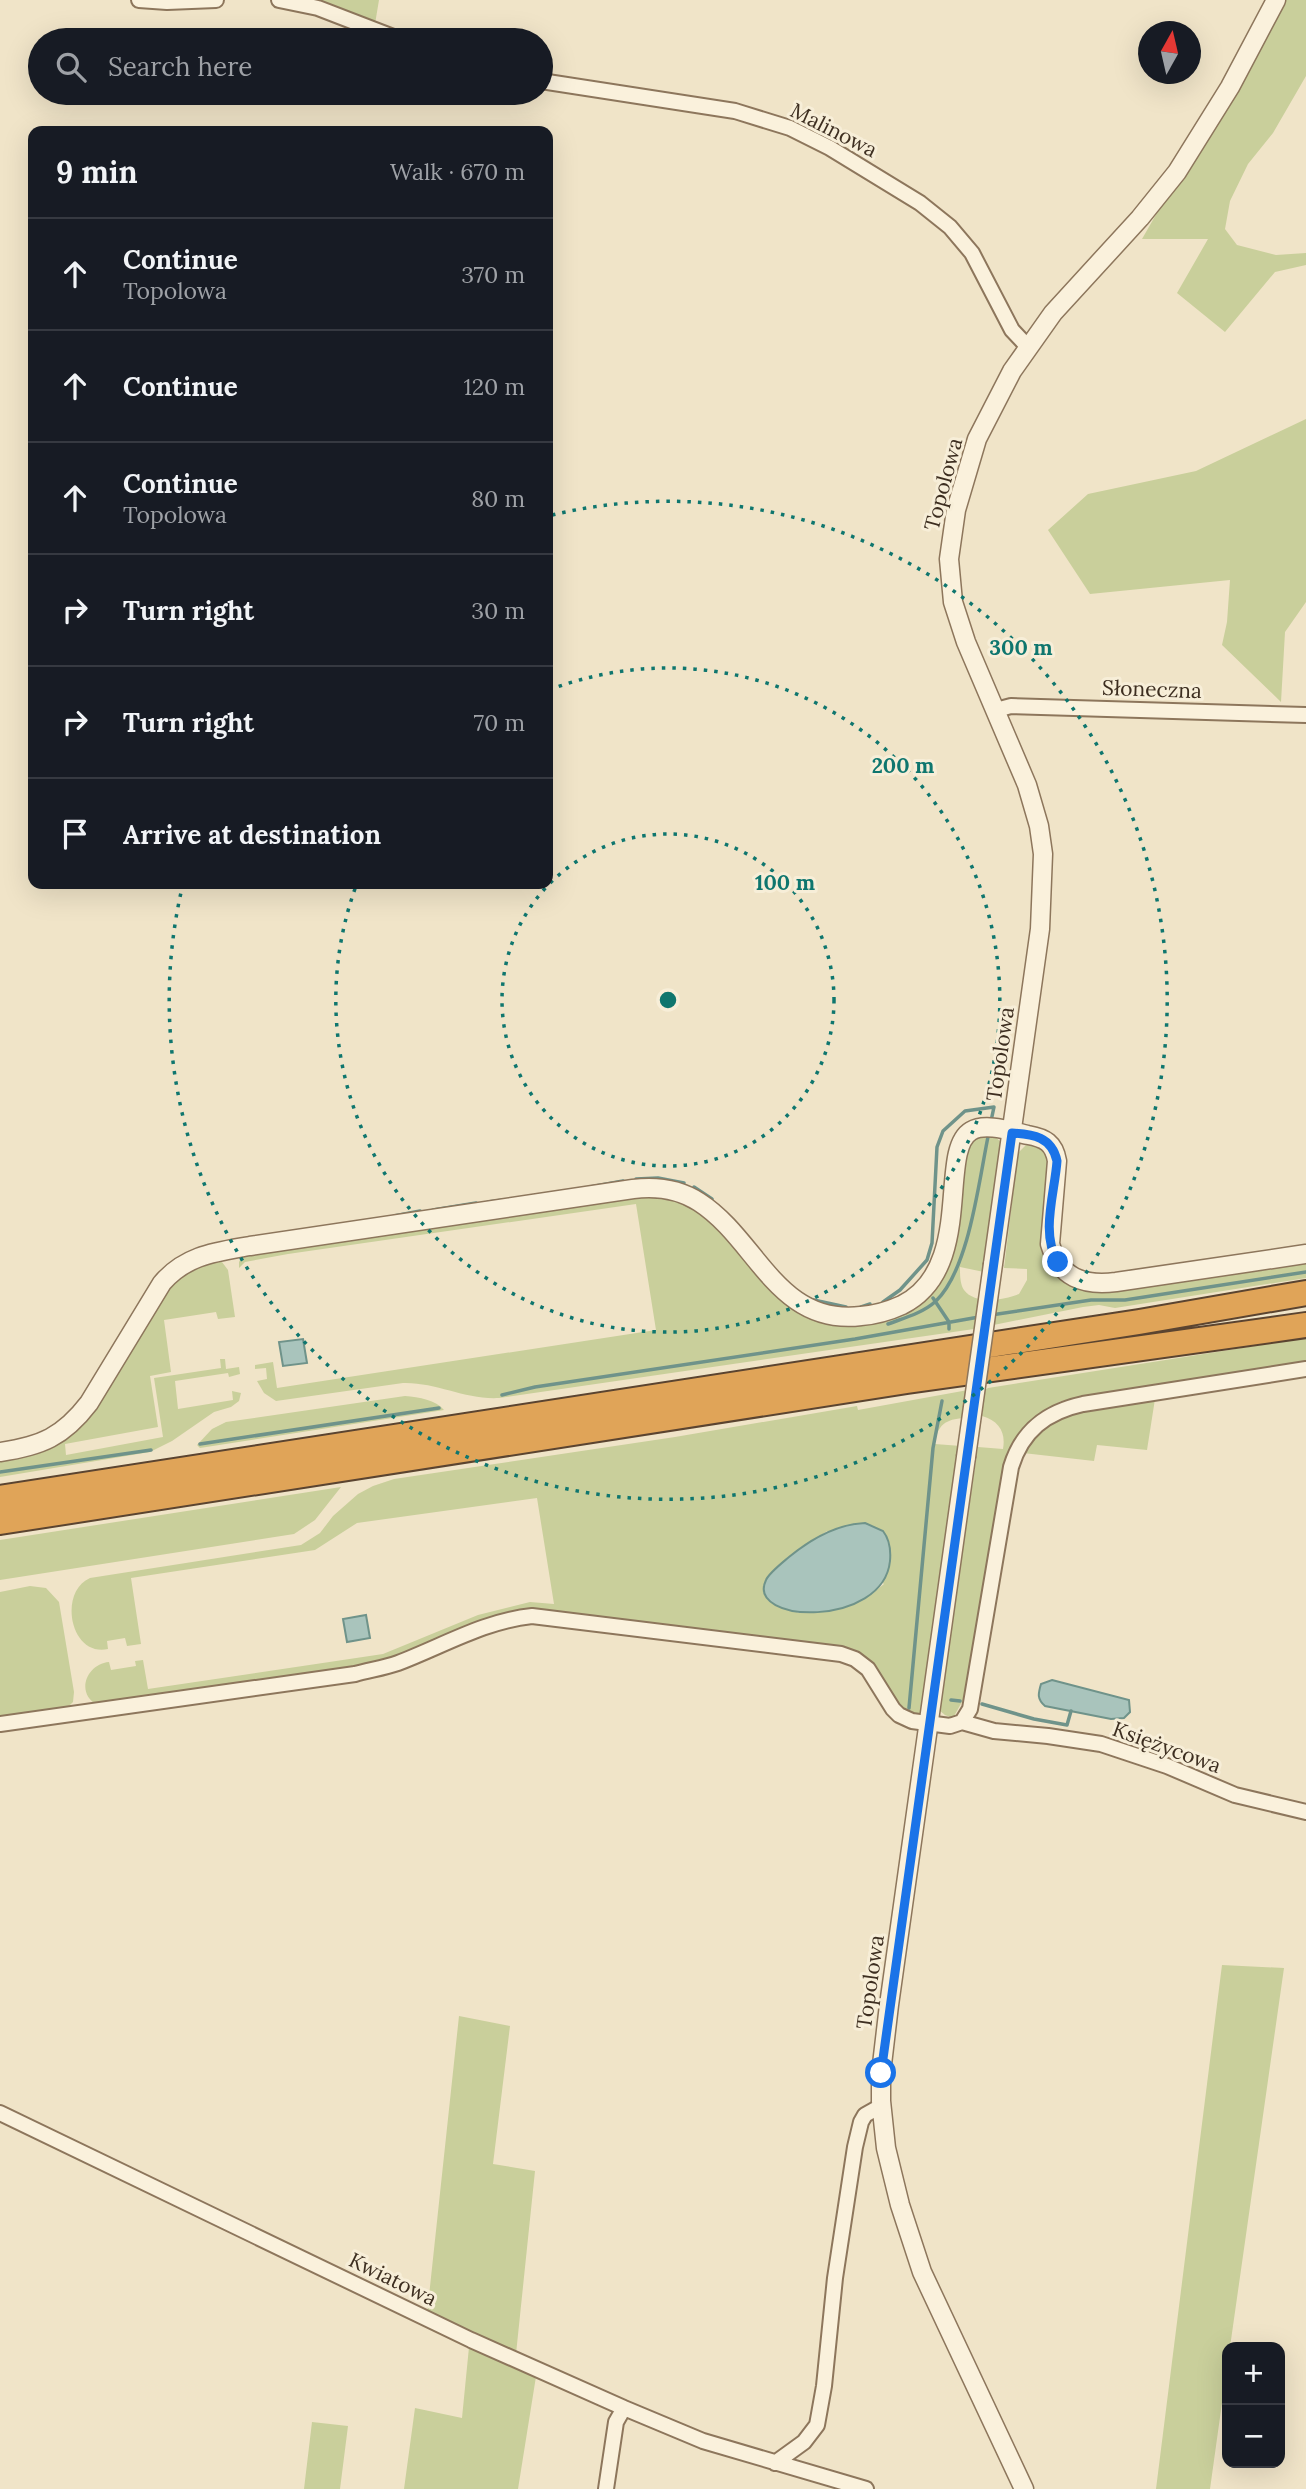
<!DOCTYPE html>
<html lang="en">
<head>
<meta charset="utf-8">
<style>
	body { margin:0; font-family:Lora,serif; background:#242831; color:#f1f3f6 }
	.controls { position:absolute; right:21px; bottom:21px; display:grid; overflow:hidden; border-radius:14px; box-shadow:0 7px 28px #0002 }
	.controls button { width:63px; height:63px; display:grid; place-items:center; padding:0; border:0; border-bottom:2px solid #363941; background:#171b24; color:#f1f3f6; font:35px sans-serif }
	.compass { position:absolute; left:1138px; top:21px; width:63px; height:63px; border-radius:50%; background:#171b24; box-shadow:0 7px 28px #0002; rotate:8deg }
	.stop { position:absolute; width:21px; height:21px; margin:-16px; border:5px solid #1a73e8; border-radius:50%; background:#fff }
	.stop.end { background:#1a73e8; border-color:#fff; box-shadow:0 2px 7px #0008 }
	.list { margin:0; padding:0; list-style:none }
	h2 { display:flex; justify-content:space-between; align-items:center; height:91px; margin:0; padding:0 28px; font-size:30px }
	h2 small { font-size:23px; font-weight:400; color:#9ea1a6 }
	.list li { display:grid; grid-template-columns:46px 1fr auto; gap:21px; align-items:center; box-sizing:border-box; height:112px; padding:0 28px; border-top:2px solid #363941 }
	.list b { display:block; font-size:26px; white-space:nowrap }
	.list p { margin:0; font-size:23px; white-space:nowrap; color:#9ea1a6 }
	.list em { font-size:23px; font-style:normal; color:#9ea1a6 }
	.icon { flex:none; width:38px; height:38px; fill:none; stroke:currentColor; stroke-width:2; stroke-linecap:round; stroke-linejoin:round }
	.map { position:relative; flex:none; width:1306px; height:2489px; overflow:hidden }
	.search { position:absolute; background:#171b24; box-shadow:0 7px 28px #0002; left:28px; top:28px; width:525px; height:77px; display:flex; align-items:center; gap:18px; box-sizing:border-box; padding:0 24px; border-radius:38px; color:#9ea1a6; font-size:26px }
	.panel { position:absolute; background:#171b24; box-shadow:0 7px 28px #0002; left:28px; top:126px; width:525px; height:763px; border-radius:14px }
	.map>svg:first-child { display:block }
	.green { fill:#c9cf9b; fill-rule:evenodd }
	.water { fill:#a9c4bc; stroke:#6f938a; stroke-width:2 }
	.lines { fill:none; stroke-linecap:round; stroke-linejoin:round }
	.stream { stroke:#6f938a; stroke-width:3.5 }
	.minor-casing { stroke:#8d765c; stroke-width:18 }
	.tertiary-casing { stroke:#8d765c; stroke-width:21 }
	.motorway-casing { stroke:#5b4430; stroke-width:28 }
	.minor { stroke:#faf1dc; stroke-width:14 }
	.tertiary { stroke:#faf1dc; stroke-width:18 }
	.motorway { stroke:#e0a458; stroke-width:24 }
	.tertiary-bridge-casing { stroke:#8d765c; stroke-width:21; stroke-linecap:butt }
	.tertiary-bridge { stroke:#faf1dc; stroke-width:18 }
	.route { stroke:#1a73e8; stroke-width:9 }
	.ring { fill:none; stroke:#0f766e; stroke-width:3.5; stroke-dasharray:3.5 7 }
	.labels { text-anchor:middle; dominant-baseline:central; stroke-width:6; stroke-linejoin:round; paint-order:stroke }
	.street-label { font-size:21px; fill:#3d2e20; stroke:#f7eed8 }
	.centre { fill:#0f766e; stroke:#f7eed8; stroke-width:3.5 }
	.ring-label { font-size:21px; text-anchor:middle; font-weight:bold; fill:#0f766e; stroke:#f7eed8; stroke-width:6; stroke-linejoin:round; paint-order:stroke }
</style>
</head>
<body>
<div class="map">
<svg width="1306" height="2489" viewBox="0 0 1306 2489">
	<rect width="100%" height="100%" fill="#f0e4c8"/>
	<path class="green" d="M306,0H379L375,24Z
		M1279,0H1306V76L1273,133L1248,164L1230,201L1225,229L1237,245L1276,255L1306,253V265L1275,272L1225,332L1177,293L1208,239H1142Z
		M1306,419V602L1285,632L1281,702L1222,645L1227,622L1230,580L1090,594L1048,530L1088,494L1196,471Z
		M993,1135L1001,1142L1003,1155L984,1272L960,1267C960,1275 960,1284 964,1290C975,1305 1004,1300 1019,1294L1027,1280V1269L1004,1268L1018,1153L1026,1145V1142C1038,1144 1044,1147 1049,1158L1043,1239L1090,1290L1101,1292L1306,1260V1278L1115,1308L1099,1305L1083,1307L974,1329L499,1398C466,1400 436,1382 403,1383L276,1401L264,1393L257,1381L267,1379L266,1368L255,1369V1365L273,1362L277,1388L656,1330L636,1204L288,1254L245,1262L239,1268V1262L244,1253L640,1193L666,1194L704,1213L727,1236L779,1298L792,1309L819,1321L833,1323L934,1288L967,1147L976,1136Z
		M219,1258L228,1270L235,1317L218,1319L216,1312L164,1320L171,1372L150,1376L158,1427L65,1444L66,1455L163,1437L154,1378L221,1368L220,1359H225L226,1369L239,1367L240,1374L229,1377L228,1373L175,1381L178,1409L233,1400L232,1391L241,1393L239,1401L231,1407L214,1412L172,1441L150,1452L0,1477V1456L61,1438L168,1285L180,1274Z
		M1306,1338V1363L1061,1401C1025,1421 1020,1428 1004,1466L963,1700L953,1718L945,1715L939,1710L978,1447L1003,1449C1006,1432 999,1421 982,1416L985,1390L988,1388Z
		M968,1390L964,1418C946,1419 937,1425 935,1444L961,1446L924,1711L917,1715L903,1712L872,1664L552,1613L383,1662L98,1705C75,1694 86,1664 109,1662L111,1670L136,1666L135,1661L143,1660L148,1689L383,1654L478,1615L530,1602L554,1604L537,1498L357,1523L315,1550L131,1578L141,1644L127,1646L125,1638L107,1641L108,1649C70,1657 58,1592 90,1578L301,1545L320,1533L333,1516L358,1494L373,1486L394,1479L675,1437L857,1406L858,1410ZM827,1531L884,1584C858,1606 831,1612 798,1613L766,1579L787,1558Z
		M405,1396C419,1397 436,1400 444,1410L200,1448L197,1445L212,1429L226,1422Z
		M1155,1399L1147,1450L1097,1445L1094,1461L1023,1453C1034,1440 1043,1427 1058,1418C1078,1405 1129,1402 1155,1399Z
		M341,1487L315,1520L294,1534L0,1580V1540Z
		M30,1586L46,1588L59,1602L74,1692L73,1702L65,1710L0,1719V1592Z
		M1222,1965L1284,1968L1230,2347H1227V2367L1210,2489H1156Z
		M459,2016L510,2026L493,2164L535,2171L516,2354L538,2364L518,2489H404L415,2408L462,2418L469,2347L426,2324Z
		M312,2422L348,2426L340,2489H304Z"/>
	<path class="water" d="M303,1339L307,1363L283,1366L279,1342Z
		M865,1523L883,1531C890,1540 891,1550 890,1561C883,1628 745,1624 766,1580C769,1573 782,1563 789,1557C811,1539 836,1524 865,1523Z
		M366,1615L370,1638L347,1642L343,1619Z
		M1052,1680L1129,1700L1130,1712L1124,1718L1111,1719L1045,1706C1037,1699 1038,1694 1041,1684Z"/>
	<g class="lines">
		<path class="stream" d="M636,1179L658,1178L684,1183
			M590,1187L623,1181
			M694,1187L712,1199
			M488,1202L503,1200
			M433,1210L476,1203
			M394,1216L420,1211
			M933,1298L949,1322V1329
			M809,1299L846,1307
			M883,1302L900,1290L927,1260L932,1243L937,1147L943,1131L965,1111L994,1107L991,1121
			M861,1307L870,1304
			M991,1315L1091,1300H1125L1306,1272
			M888,1324C904,1318 923,1313 936,1301C970,1268 979,1178 989,1132
			M502,1395L535,1387L855,1339L979,1317
			M200,1444L439,1408
			M0,1472L151,1450
			M951,1700L960,1701
			M982,1704L1034,1719L1067,1725L1071,1711
			M909,1708L933,1448L942,1401"/>
		<defs>
			<path id="minor" d="M139,0L167,2L216,0
				M279,0L318,8L401,40
				M541,81L735,111L790,128L830,148L920,203L950,227L972,253L1012,330L1028,347
				M996,710L1011,706L1306,715
				M962,1722L970,1709L1011,1467C1022,1431 1046,1412 1083,1404L1306,1369
				M0,1724L355,1674C369,1670 384,1668 398,1663C443,1646 484,1621 532,1616L841,1654L855,1659L868,1669L893,1709L899,1715L912,1721L950,1726L962,1722L994,1731L1048,1736L1101,1744L1167,1766L1235,1795L1306,1812
				M0,2113L471,2340L624,2408L703,2441L866,2489
				M775,2463L804,2442L817,2425L824,2386L835,2278L855,2147L861,2122L865,2115L881,2106
				M606,2489L616,2422L624,2408"/>
			<path id="tertiary" d="M993,1264L1040,929L1043,854L1039,826L1027,785L966,642L953,602L949,559L956,510L977,439L1012,371L1053,313L1140,218L1177,172L1230,87L1276,0
				M0,1452C41,1446 63,1437 89,1403L162,1283C186,1255 216,1252 250,1246L633,1189C657,1186 679,1189 699,1202C757,1239 777,1326 861,1316C874,1315 889,1311 902,1305C976,1268 937,1151 971,1131C986,1122 1013,1132 1028,1135C1045,1138 1054,1143 1057,1161L1050,1244C1060,1278 1083,1286 1116,1282L1306,1254
				M966,1457L889,2005L881,2073V2101L886,2148L900,2205L922,2272L1024,2489"/>
			<path id="motorway" d="M0,1498L1139,1322L1306,1293
				M0,1522L907,1381L1306,1325"/>
		</defs>
		<use href="#minor" class="minor-casing"/>
		<use href="#tertiary" class="tertiary-casing"/>
		<use href="#motorway" class="motorway-casing"/>
		<use href="#minor" class="minor"/>
		<use href="#tertiary" class="tertiary"/>
		<use href="#motorway" class="motorway"/>
		<defs>
			<path id="tertiary-bridge" d="M966,1457L993,1264"/>
		</defs>
		<use href="#tertiary-bridge" class="tertiary-bridge-casing"/>
		<use href="#tertiary-bridge" class="tertiary-bridge"/>
	</g>
	<g class="lines">
		<path class="route" d="M881,2073L1012,1133C1033,1134 1052,1137 1057,1161C1055,1192 1040,1234 1058,1262"/>
	</g>
	<g class="ring">
		<circle cx="668" cy="1000" r="166"/>
		<path d="M549 690A332 332 0 1 1 356 886"/>
		<path d="M552 515A499 499 0 1 1 182 888"/>
	</g>
	<g class="labels">
		<g class="street-label">
			<text transform="translate(834 130) rotate(27)">Malinowa</text>
			<text transform="translate(943 484) rotate(-75)">Topolowa</text>
			<text transform="translate(1152 689) rotate(2)">Słoneczna</text>
			<text transform="translate(1000 1054) rotate(-82)">Topolowa</text>
			<text transform="translate(1167 1747) rotate(20)">Księżycowa</text>
			<text transform="translate(870 1982) rotate(-82)">Topolowa</text>
			<text transform="translate(393 2279) rotate(26)">Kwiatowa</text>
		</g>
	</g>
	<circle cx="668" cy="1000" r="10" class="centre"/>
	<g class="ring-label">
		<text x="1021" y="655">300 m</text>
		<text x="903" y="773">200 m</text>
		<text x="785" y="890">100 m</text>
	</g>
</svg>
<div class="controls">
<button>+</button>
<button>−</button>
</div>
<svg class="compass" viewBox="-18 -18 36 36"><path d="M0-13l5 13h-10z" fill="#e53935"/><path d="M0 13l5-13h-10z" fill="#9ea1a6"/></svg>
<div class="stop" style="left:881px;top:2073px"></div>
<div class="stop end" style="left:1058px;top:1262px"></div>
<div class="search"><svg class="icon" aria-label="search" viewBox="0 0 24 24"><circle cx="10" cy="10" r="6"/><path d="M15 15l6 6"/></svg>Search here</div>
<section class="panel">
<h2>9 min<small>Walk · 670 m</small></h2>
<ul class="list">
<li><svg class="icon" aria-label="ahead" viewBox="0 0 24 24"><path d="M12 20V5M6 11l6-6 6 6"/></svg><div><b>Continue</b><p>Topolowa</p></div><em>370 m</em></li>
<li><svg class="icon" aria-label="ahead" viewBox="0 0 24 24"><path d="M12 20V5M6 11l6-6 6 6"/></svg><div><b>Continue</b></div><em>120 m</em></li>
<li><svg class="icon" aria-label="ahead" viewBox="0 0 24 24"><path d="M12 20V5M6 11l6-6 6 6"/></svg><div><b>Continue</b><p>Topolowa</p></div><em>80 m</em></li>
<li><svg class="icon" aria-label="right" viewBox="0 0 24 24"><path d="M7 20v-9h11M14 6l5 5-5 5"/></svg><div><b>Turn right</b></div><em>30 m</em></li>
<li><svg class="icon" aria-label="right" viewBox="0 0 24 24"><path d="M7 20v-9h11M14 6l5 5-5 5"/></svg><div><b>Turn right</b></div><em>70 m</em></li>
<li><svg class="icon" aria-label="arrive" viewBox="0 0 24 24"><path d="M6 21V4h12l-3 4 3 4H6"/></svg><div><b>Arrive at destination</b></div></li>
</ul>
</section>
</div>
</body>
</html>
